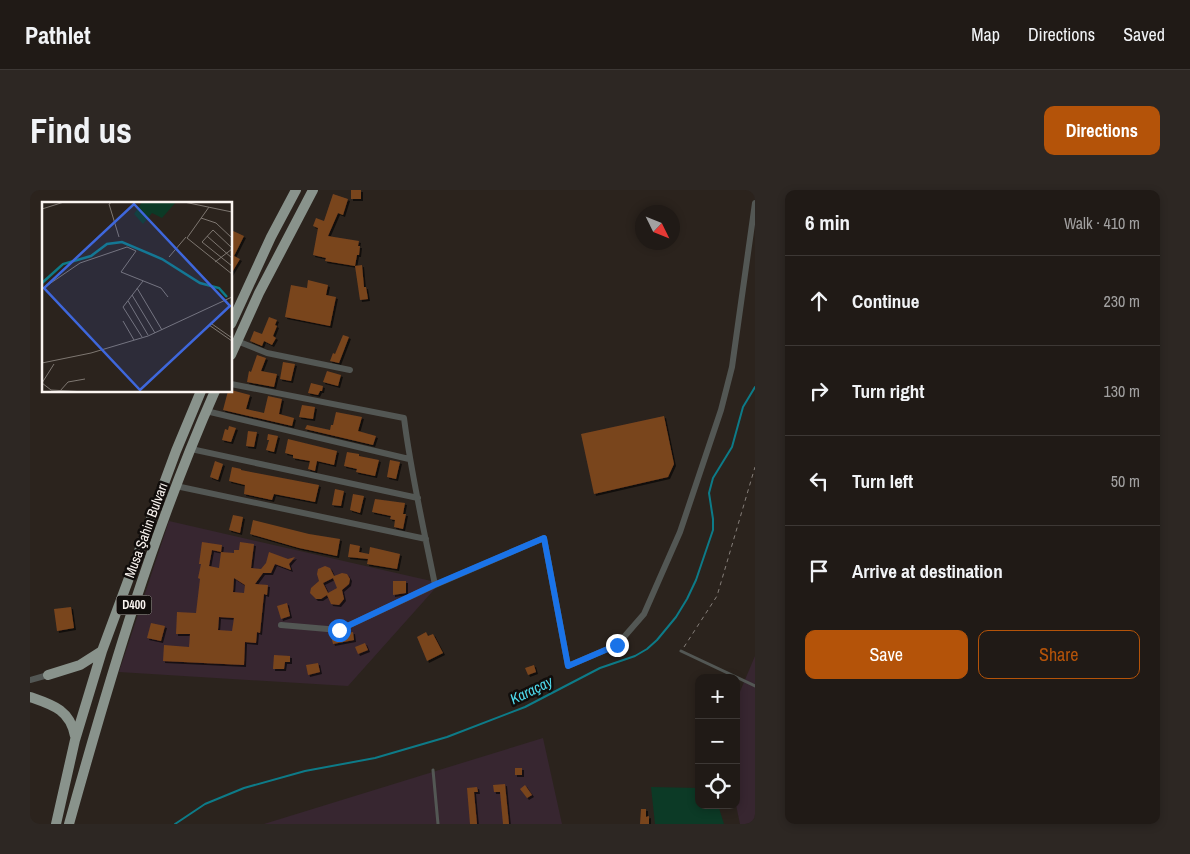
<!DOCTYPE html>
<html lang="en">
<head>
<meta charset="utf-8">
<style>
	body { margin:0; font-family:"Archivo Narrow",sans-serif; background:#2d2723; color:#f1f3f6 }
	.controls { position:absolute; right:15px; bottom:15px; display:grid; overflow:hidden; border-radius:10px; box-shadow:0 2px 8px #0003 }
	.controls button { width:45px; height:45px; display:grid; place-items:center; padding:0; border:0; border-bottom:1px solid #3d3835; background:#201a16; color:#f1f3f6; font:25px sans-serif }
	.compass { position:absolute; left:605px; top:15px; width:45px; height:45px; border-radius:50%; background:#201a16; box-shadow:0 2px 8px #0003; rotate:133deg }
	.stop { position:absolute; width:15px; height:15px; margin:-11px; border:4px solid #1a73e8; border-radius:50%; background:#fff }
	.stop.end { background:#1a73e8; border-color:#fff; box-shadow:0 1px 5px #0008 }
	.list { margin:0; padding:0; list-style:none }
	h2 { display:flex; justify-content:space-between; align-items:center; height:65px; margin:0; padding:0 20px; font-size:21px }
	h2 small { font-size:16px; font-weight:400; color:#a2a1a1 }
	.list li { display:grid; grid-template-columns:32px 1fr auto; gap:15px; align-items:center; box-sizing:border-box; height:90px; padding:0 20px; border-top:1px solid #3d3835 }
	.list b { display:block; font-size:19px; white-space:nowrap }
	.list em { font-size:16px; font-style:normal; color:#a2a1a1 }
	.actions { display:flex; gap:10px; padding:15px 20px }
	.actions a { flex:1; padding:11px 0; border:1px solid #b45309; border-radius:10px; text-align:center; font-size:18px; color:#b45309 }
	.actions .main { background:#b45309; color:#fff }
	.icon { flex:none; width:28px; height:28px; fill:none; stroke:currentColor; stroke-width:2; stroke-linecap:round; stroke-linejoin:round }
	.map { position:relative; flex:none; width:725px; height:634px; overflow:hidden; border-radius:10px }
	header { display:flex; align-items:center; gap:30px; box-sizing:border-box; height:70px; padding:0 25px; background:#201a16; border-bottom:1px solid #3d3835 }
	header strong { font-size:24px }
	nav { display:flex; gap:28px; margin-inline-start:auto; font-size:18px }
	.intro { display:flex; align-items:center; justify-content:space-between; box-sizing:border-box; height:120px; padding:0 30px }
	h1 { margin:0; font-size:35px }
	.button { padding:12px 22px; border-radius:10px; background:#b45309; color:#fff; font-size:18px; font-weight:700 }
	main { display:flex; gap:30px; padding:0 30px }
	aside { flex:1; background:#201a16; border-radius:10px; box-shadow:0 2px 8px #0003 }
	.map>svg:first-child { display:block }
	.industrial { fill:#372630 }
	.green { fill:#0c3a26 }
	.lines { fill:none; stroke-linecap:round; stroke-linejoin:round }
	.stream { stroke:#0d7b88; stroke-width:2 }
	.building { fill:#79441e; fill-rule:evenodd; filter:url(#shadow) }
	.path { stroke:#857e79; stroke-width:1; stroke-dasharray:4 4; stroke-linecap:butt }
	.service { stroke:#535754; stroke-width:3 }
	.minor { stroke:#535754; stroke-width:6 }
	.trunk { stroke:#89938c; stroke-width:10 }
	.route { stroke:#1a73e8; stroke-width:6 }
	.labels { text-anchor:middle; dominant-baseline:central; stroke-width:5; stroke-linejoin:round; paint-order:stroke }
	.shield { fill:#110d0b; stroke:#b4afab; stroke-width:1 }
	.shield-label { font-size:12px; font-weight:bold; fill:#faf4f0 }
	.street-label { font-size:14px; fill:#faf4f0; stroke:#110d0b }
	.water-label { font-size:15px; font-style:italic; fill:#4ed8eb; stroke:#110d0b }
	.inset-river { fill:none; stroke:#0d7b88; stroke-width:2.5 }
	.inset-road { fill:none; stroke:#7e7771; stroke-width:1 }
	.view { fill:#3e67dc; fill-opacity:0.15; stroke:#3e67dc; stroke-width:2.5 }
	.inset-edge { fill:none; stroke:#faf4f0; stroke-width:2.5 }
</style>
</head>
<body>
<header>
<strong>Pathlet</strong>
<nav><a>Map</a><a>Directions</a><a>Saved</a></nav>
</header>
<div class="intro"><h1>Find us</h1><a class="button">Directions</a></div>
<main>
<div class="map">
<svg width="725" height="634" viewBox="0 0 725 634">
	<defs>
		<filter id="shadow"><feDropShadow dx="2" dy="2" stdDeviation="0" flood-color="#0009"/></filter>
	</defs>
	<rect width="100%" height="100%" fill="#2b231d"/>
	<path class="industrial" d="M139,331L410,393L318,496L89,482Z
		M725,466V634H710L706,615V511Z
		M513,548L532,634H234Z"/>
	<path class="green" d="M621,597L669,598V615H688L694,634H625Z"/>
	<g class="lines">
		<path class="stream" d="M145,634L175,614L214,598L275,581L345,568L417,547L495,517L570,478L605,466L617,459L627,450L646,427L657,409L666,390L683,340V329L679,303L683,288L702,257L713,217L725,197"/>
	</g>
	<path class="building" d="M321,0H331V9H321Z
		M303,4L318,9L313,25L308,23L298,46L329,51L328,56H330L329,65H327L325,76L295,71L296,68L283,65L288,38L283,36L286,28L294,31Z
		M201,40L214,46L204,66L210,69L201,84Z
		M332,75L334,97H336L338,109L330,110L325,76Z
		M278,90L298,95L296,105L306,107L300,136L255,127L261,95L277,98Z
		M239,127L247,130L245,135L247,136L243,146L246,148L242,155L234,151L232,156L220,151L224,141L232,144Z
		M313,145L319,147L309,173L300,171L303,163L305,164Z
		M227,165L236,168L231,181L247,184L244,197L217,192L219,181L221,182Z
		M253,172L265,174L261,191L250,189Z
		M297,181L311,185L308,196L293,192Z
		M281,193L293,196L292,201H290L288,205L278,203Z
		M201,200L220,205L216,219L234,223L238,206L252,209L249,224L264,228L262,236L193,220L198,201Z
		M272,215L285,217L283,229L269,227Z
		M306,222L332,227L328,241L346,246L343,255L275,239L277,235L300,240L301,235H303Z
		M634,226L644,274L638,287L564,304L551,244Z
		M199,236L206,238L201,252L192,250L195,239L198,240Z
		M218,241L227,242L224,257L216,256Z
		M238,244L248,246L244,262L236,260L239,250H237Z
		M258,249L307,261L304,275L287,271L285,281L278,279L280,271L263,268V265L255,263Z
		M317,262L329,264V266L349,270L345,286L326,282L327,279L314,276Z
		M360,270L370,272L366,289L357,287Z
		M185,271L193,274L188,290L180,287Z
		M202,277L211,279V280L289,295L285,312L244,304L242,310L214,304L215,295L199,291Z
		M305,299L314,301L311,316L302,315Z
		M323,304L334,306L330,323L320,320Z
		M345,309L375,313L373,324H376L373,339L364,337L365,330L360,329L361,326L342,322Z
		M203,325L213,327L210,343L199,340Z
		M223,330L279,344L310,349L307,366L269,358L220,344Z
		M172,352L192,355L191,362L182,360L179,376L189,378L191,362L204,363V360H209L210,352L224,354L221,378L231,379L236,373L239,362L258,369L265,367L259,374L261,380L245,374L241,383H233L225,394L238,395L237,405L234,404L230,443L227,442L226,453L215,452L214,475L133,471L134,455L159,457L160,444H146L147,422L166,423L170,389L168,388L171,374H169ZM204,388L215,395L214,403L203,402ZM189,427L204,428L202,441L188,440Z
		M320,354L330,356L329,362L339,364L340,357L370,364L367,379L337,374L338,369L318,367Z
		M295,376L300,378L304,386L312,383L317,384L320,389L319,394L312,400L314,409L309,415L301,414L297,405L291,409H286L280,403L281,398L289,391L287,384L288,379ZM303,388L307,398L298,403L293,393Z
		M363,391H376V403L363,405Z
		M257,413L260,426L251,429L247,416Z
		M41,417L44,438L27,441L24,419Z
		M121,433L135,436L131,451L117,448Z
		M323,442L324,450L303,454L301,446Z
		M396,442L398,446L403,444L413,463L397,471L387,447Z
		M335,453L338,460L328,464L325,457Z
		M244,465L260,466V472H255L254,479H243Z
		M288,473L290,482L278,485L276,475Z
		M504,475L506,482L498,485L495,478Z
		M485,578H492V585H485Z
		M475,594L479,634H473L470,602H464L463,595Z
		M495,595L502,605L497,608L490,599Z
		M447,597L448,602H444L447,634H440L437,598Z
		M611,619H616V627L619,626V634H610Z"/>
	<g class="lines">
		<path class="path" d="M654,457L687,406L725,277"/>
		<path class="service" d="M651,461L725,496
			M403,580L408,634"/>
		<path class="minor" d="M207,151L237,163L320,180
			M201,194L374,228C381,284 394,340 405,395
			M176,221L379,269
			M161,259L388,308
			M146,296L396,349
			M251,435L309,440L405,395L514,348L538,476L587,455L614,424L650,342L691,220L702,177L725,13
			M0,490L18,485"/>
		<path class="trunk" d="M201,134L241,47L266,0
			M201,165L229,103L283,0
			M18,485L50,475L72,461
			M0,507C23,515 40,520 45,546
			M26,634L45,550L72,461L146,261L171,201
			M39,634C80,487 123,341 185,201"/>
	</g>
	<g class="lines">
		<path class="route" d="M309,440L404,395L514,348L538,476L587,455"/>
	</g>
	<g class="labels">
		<rect class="shield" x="86.5" y="405.5" width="35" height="19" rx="4"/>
		<g class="shield-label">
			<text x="104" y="415">D400</text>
		</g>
		<g class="street-label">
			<text transform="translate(116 340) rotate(-70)">Musa Şahin Bulvarı</text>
		</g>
		<g class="water-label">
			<text transform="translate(501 500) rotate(-26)">Karaçay</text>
		</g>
	</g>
	<g transform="translate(12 12)">
		<rect width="190" height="190" fill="#2b231d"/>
		<path d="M100,0H134L120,16L110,11L101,22L92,12Z" fill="#0c3a26"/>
		<path class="inset-river" d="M0,81L21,62L49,54L65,42L80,40L120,57L158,81L177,86L185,95"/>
		<path class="inset-road" d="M70,0L67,2L77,35M142,0L190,10M167,5L145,36L190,72M0,7L22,0M159,16L174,21L190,36M165,34L190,56M190,46L171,28L160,40L190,64M127,55L144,35M173,60L190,47M95,86L120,128M0,87L38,61L85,45L94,49L79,70L119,86L126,95M90,93L113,131M86,99L106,133M81,119L92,138M170,122L190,136M167,123L190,139M100,135L81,105L101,79M0,161L49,151L106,134L190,95M12,162L0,181L9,188L44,190M18,189L26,180L43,177"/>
		<path class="view" d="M92,2L188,104L98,188L2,86Z"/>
		<rect width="190" height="190" class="inset-edge"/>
	</g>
</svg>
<div class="controls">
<button>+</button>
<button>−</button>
<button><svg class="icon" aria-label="locate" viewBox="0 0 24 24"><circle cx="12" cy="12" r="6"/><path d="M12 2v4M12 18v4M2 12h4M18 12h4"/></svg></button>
</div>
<svg class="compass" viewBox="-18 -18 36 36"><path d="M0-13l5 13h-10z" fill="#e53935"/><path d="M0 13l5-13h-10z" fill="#a2a1a1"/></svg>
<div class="stop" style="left:309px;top:440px"></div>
<div class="stop end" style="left:587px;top:455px"></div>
</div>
<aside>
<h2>6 min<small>Walk · 410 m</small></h2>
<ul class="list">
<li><svg class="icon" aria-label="ahead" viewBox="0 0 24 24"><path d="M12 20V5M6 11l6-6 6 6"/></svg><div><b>Continue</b></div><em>230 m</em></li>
<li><svg class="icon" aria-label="right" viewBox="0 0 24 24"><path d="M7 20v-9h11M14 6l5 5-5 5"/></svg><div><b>Turn right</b></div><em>130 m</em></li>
<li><svg class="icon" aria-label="left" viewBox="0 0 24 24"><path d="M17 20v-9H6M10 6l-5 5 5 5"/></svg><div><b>Turn left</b></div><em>50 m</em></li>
<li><svg class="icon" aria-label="arrive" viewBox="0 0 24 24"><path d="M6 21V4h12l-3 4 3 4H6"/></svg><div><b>Arrive at destination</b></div></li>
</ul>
<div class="actions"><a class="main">Save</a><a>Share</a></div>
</aside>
</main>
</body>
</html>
